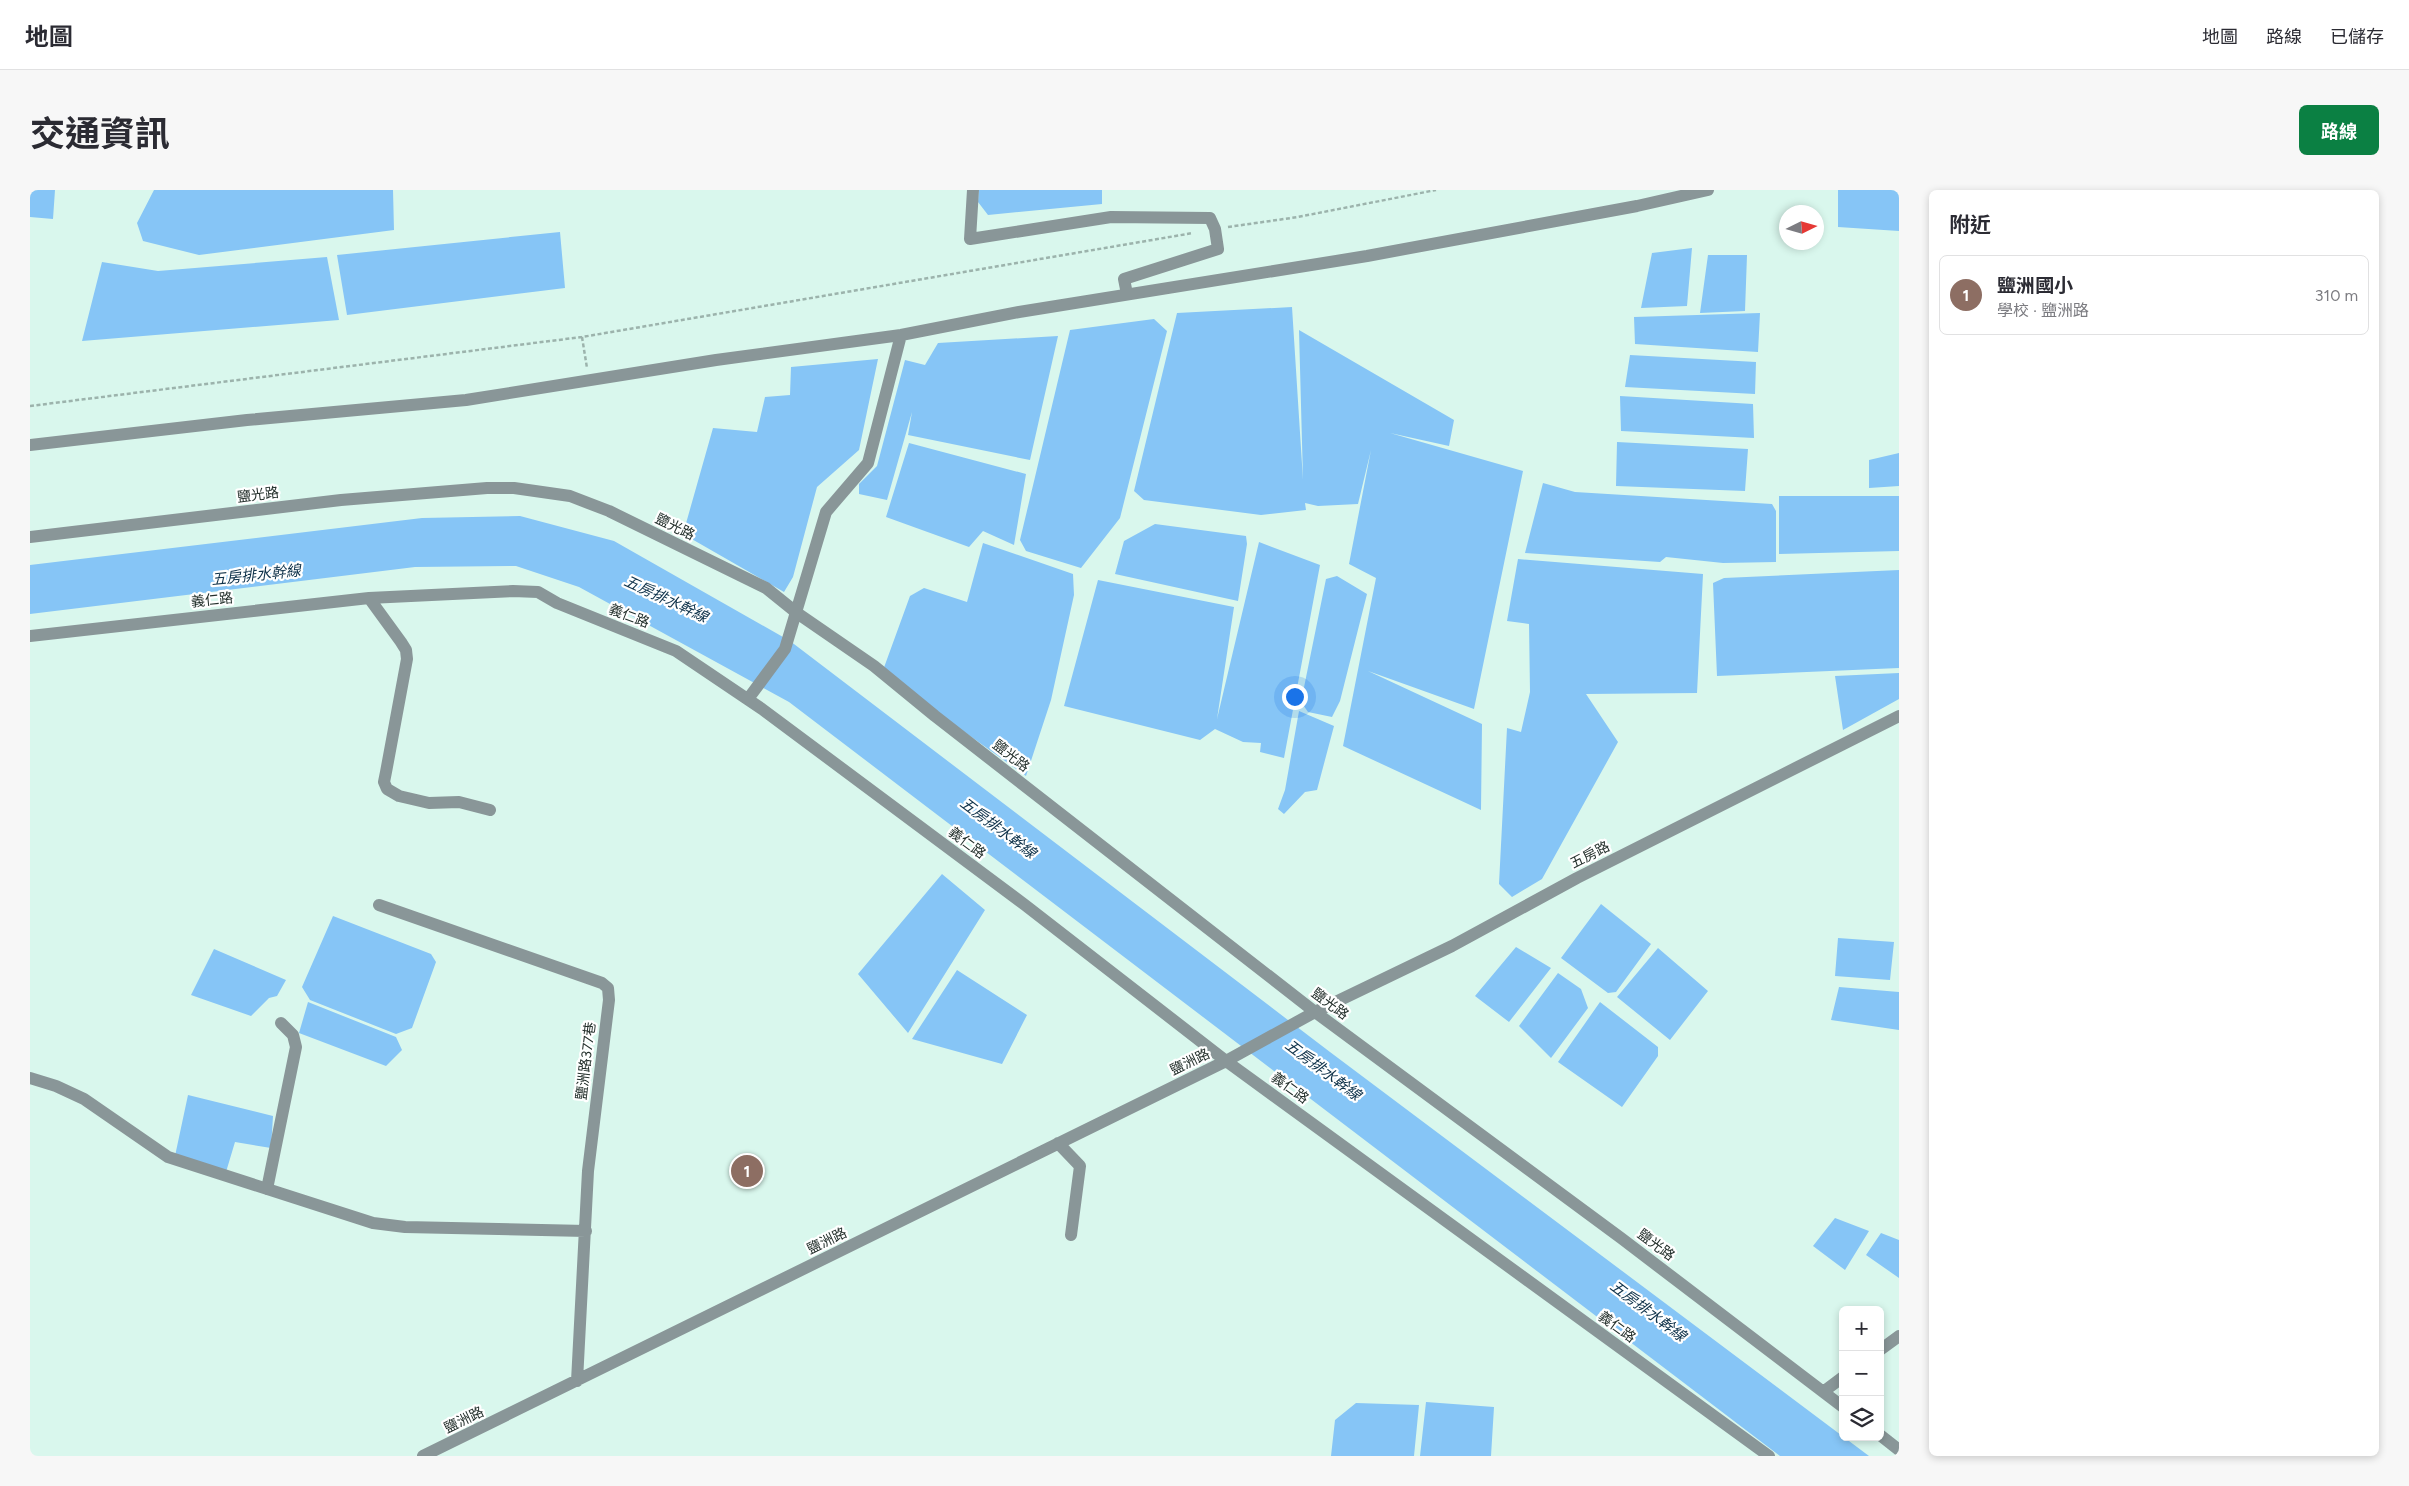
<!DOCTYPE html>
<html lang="zh-TW">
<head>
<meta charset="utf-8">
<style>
	body { margin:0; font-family:Figtree,"Noto Sans TC",sans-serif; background:#f7f7f7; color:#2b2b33 }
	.controls { position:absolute; right:15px; bottom:15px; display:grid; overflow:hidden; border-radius:8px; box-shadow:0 2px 8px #0003 }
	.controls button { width:45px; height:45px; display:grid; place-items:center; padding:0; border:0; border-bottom:1px solid #e1e1e2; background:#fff; color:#2b2b33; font:25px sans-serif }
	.compass { position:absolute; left:1749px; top:15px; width:45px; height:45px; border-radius:50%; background:#fff; box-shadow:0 2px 8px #0003; rotate:85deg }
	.you { position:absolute; left:1264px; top:506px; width:18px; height:18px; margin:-12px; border:4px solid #fff; border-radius:50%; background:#1a73e8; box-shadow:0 0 0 8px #1a73e833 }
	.badge { display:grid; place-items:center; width:32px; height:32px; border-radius:50%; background:#0b8043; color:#fff; font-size:16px; font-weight:700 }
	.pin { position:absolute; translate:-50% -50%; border:2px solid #fff; box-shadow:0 1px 5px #0006 }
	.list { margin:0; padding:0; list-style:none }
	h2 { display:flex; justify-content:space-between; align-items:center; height:65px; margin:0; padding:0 20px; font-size:21px }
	h2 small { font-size:16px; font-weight:400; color:#7c7c81 }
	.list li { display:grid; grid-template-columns:32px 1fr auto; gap:15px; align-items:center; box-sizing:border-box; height:80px; margin:0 10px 10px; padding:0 10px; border:1px solid #e1e1e2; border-radius:8px }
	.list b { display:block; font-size:19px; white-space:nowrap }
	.list p { margin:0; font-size:16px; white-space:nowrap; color:#7c7c81 }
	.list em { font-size:16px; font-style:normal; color:#7c7c81 }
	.icon { flex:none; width:28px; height:28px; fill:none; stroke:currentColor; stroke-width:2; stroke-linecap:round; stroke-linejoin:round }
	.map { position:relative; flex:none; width:1869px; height:1266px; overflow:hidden; border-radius:8px }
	header { display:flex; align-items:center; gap:30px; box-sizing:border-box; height:70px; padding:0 25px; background:#fff; border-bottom:1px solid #e1e1e2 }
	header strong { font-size:24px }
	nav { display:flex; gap:28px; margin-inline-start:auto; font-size:18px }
	.intro { display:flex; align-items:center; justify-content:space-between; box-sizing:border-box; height:120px; padding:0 30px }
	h1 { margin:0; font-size:35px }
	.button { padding:12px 22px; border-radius:8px; background:#0b8043; color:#fff; font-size:18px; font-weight:700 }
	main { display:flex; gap:30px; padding:0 30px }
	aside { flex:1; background:#fff; border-radius:8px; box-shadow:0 2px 8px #0003 }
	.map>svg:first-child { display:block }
	.water { fill:#86c5f6 }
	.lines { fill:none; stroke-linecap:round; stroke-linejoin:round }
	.path { stroke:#9cb3ac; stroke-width:2.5; stroke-dasharray:4 2.5; stroke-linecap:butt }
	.minor { stroke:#899698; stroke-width:12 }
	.labels { text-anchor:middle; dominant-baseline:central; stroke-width:4.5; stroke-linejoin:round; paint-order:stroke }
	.street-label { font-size:14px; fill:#24302c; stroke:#fff }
	.water-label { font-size:15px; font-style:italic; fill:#0f324a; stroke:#fff }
</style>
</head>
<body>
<header>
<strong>地圖</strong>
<nav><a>地圖</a><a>路線</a><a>已儲存</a></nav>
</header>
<div class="intro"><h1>交通資訊</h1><a class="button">路線</a></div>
<main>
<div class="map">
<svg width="1869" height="1266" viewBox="0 0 1869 1266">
	<rect width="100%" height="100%" fill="#d9f7ed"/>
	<path class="water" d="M0,0H25L23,29L0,27Z
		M124,0H363L364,40L169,65L113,51L107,33Z
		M949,0H1072V14L958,25L948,12Z
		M1808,0H1869V41L1808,37Z
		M530,42L535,98L317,125L307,65Z
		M1662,58L1657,116L1611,118L1622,63Z
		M1678,65H1717L1715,121L1670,123Z
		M297,67L309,130L52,151L72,72L128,81Z
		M1262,117L1273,290L1269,140L1424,230L1419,256L1360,243L1493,281L1444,519L1338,481L1452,534L1451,620L1313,556L1346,388L1319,374L1341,260L1328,314L1288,316L1275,313L1276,320L1231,325L1114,310L1104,301L1147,123Z
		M1730,123L1728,162L1605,154L1604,127Z
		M1124,129L1137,141L1090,328L1051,378L996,361L990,350L1040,140Z
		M1028,146L1000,270L878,245L882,222L857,310L829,304V294L847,276L875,170L895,175L908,153Z
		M1600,165L1726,172L1725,204L1595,197Z
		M848,169L829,260L787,297L763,387L754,402L653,344L683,238L727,242L735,207L760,205L761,177Z
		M1590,206L1723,214L1724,248L1591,241Z
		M1587,252L1718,259L1715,301L1586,296Z
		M879,253L996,284L984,355L953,341L939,357L856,327Z
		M1869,263V296L1839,298V270Z
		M1513,293L1545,302L1742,314L1746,321V372L1693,373L1636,367L1630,372L1495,363Z
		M1749,306H1869V361L1749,364Z
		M490,326L584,351L760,451L1300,862L1839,1266H1750L759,512L549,397L486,376L385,377L0,424V375L392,328Z
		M1125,334L1216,346L1217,354L1208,411L1085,384L1094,351Z
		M1229,352L1290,375L1254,568L1230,562L1231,553L1213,552L1185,539L1170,550L1034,516L1068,390L1204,417L1187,529Z
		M953,353L1043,384L1044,405L1021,510L996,586L852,483L880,406L894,398L937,412Z
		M1488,369L1673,384L1667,503L1556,504L1588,552L1512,689L1482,707L1469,694L1477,538L1491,542L1500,502L1499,434L1477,431Z
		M1869,380V478L1687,486L1683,393L1694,388Z
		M1307,386L1337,404L1310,511L1302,527L1278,522L1271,512L1296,389Z
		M1869,483V509L1813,540L1805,486Z
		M1269,521L1304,536L1287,600L1275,602L1254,624L1248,619L1255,600Z
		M912,684L955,720L878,843L828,784Z
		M1571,714L1621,754L1586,802L1578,803L1531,768Z
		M303,726L401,764L406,772L382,838L366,844L280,810L272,797Z
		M1808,748L1864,752L1860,790L1805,786Z
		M1486,757L1521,778L1479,832L1445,806Z
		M1628,758L1678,801L1640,850L1587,807Z
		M184,759L256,790L247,806L239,808L221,826L161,805Z
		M927,780L997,825L972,874L882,849Z
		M1528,783L1551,799L1558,818L1521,868L1489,836Z
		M1809,797L1869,802V840L1801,830Z
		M278,812L366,847L372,860L356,876L269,843Z
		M1570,812L1628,857V866L1592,917L1528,872Z
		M158,905L243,926L241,958L205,952L196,982L145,966Z
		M1805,1028L1839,1041L1815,1080L1783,1056Z
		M1851,1043L1869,1050V1088L1836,1065Z
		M1396,1212L1464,1217L1461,1266H1390Z
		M1326,1213L1389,1215L1384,1266H1301L1305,1230Z"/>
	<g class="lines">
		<path class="path" d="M1198,37L1268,27L1406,0
			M552,147L557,178
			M0,216L552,147L1163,43"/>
		<path class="minor" d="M943,0L940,49L1081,27L1180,28L1185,39L1188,59L1094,89L1097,104
			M0,255L217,230L436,210L686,170L871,145L989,122L1337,66L1607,16L1678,0
			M0,347L311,310L457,298H484L540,306L579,321L736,398L767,423L844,476L905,526L1285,822L1591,1048L1813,1217
			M339,408L371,452L376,460L377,469L356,582L354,592L357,599L369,606L399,613L429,612L460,620
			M0,446L339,408L483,401L508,402L527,413L646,461L732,519L995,715L1196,871L1739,1266
			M718,509L755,459L796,322L838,273L871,145
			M349,715L572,793L578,798L579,810L558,981L547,1191
			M0,888L26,896L54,909L138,967L343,1033L375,1037L556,1041
			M1028,953L1050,976L1041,1045
			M237,999L266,857L263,845L251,833
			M1850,1160L1869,1146
			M1793,1202L1813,1187
			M1850,1245L1869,1260
			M393,1266L1196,871L1285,822L1422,756L1547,688L1869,526"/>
	</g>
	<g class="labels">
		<g class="street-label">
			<text transform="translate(228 305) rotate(-7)">鹽光路</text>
			<text transform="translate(645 337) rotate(26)">鹽光路</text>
			<text transform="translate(182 410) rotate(-6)">義仁路</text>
			<text transform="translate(599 426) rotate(21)">義仁路</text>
			<text transform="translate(981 566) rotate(38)">鹽光路</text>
			<text transform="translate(937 653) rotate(37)">義仁路</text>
			<text transform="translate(1560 665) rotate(-27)">五房路</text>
			<text transform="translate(1300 814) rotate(37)">鹽光路</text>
			<text transform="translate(556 871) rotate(-83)">鹽洲路377巷</text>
			<text transform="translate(1160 872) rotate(-26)">鹽洲路</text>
			<text transform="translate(1260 898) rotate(36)">義仁路</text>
			<text transform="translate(797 1051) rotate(-26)">鹽洲路</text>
			<text transform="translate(1626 1055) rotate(37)">鹽光路</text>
			<text transform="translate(1587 1137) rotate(36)">義仁路</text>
			<text transform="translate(434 1230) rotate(-26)">鹽洲路</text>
		</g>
		<g class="water-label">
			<text transform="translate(226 385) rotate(-6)">五房排水幹線</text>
			<text transform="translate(636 409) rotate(25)">五房排水幹線</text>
			<text transform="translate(968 638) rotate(37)">五房排水幹線</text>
			<text transform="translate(1293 880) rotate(37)">五房排水幹線</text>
			<text transform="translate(1618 1121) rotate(37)">五房排水幹線</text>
		</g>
	</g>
</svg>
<div class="controls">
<button>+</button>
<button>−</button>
<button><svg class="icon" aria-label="layers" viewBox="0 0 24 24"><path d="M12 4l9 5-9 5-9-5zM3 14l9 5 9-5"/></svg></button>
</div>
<svg class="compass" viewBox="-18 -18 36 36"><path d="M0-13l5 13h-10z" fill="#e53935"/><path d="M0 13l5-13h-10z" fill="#7c7c81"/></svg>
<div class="you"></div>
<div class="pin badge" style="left:717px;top:981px;background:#8d6e63">1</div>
</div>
<aside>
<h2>附近<small></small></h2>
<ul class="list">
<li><span class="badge" style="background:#8d6e63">1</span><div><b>鹽洲國小</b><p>學校 · 鹽洲路</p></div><em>310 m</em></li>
</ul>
</aside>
</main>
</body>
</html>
